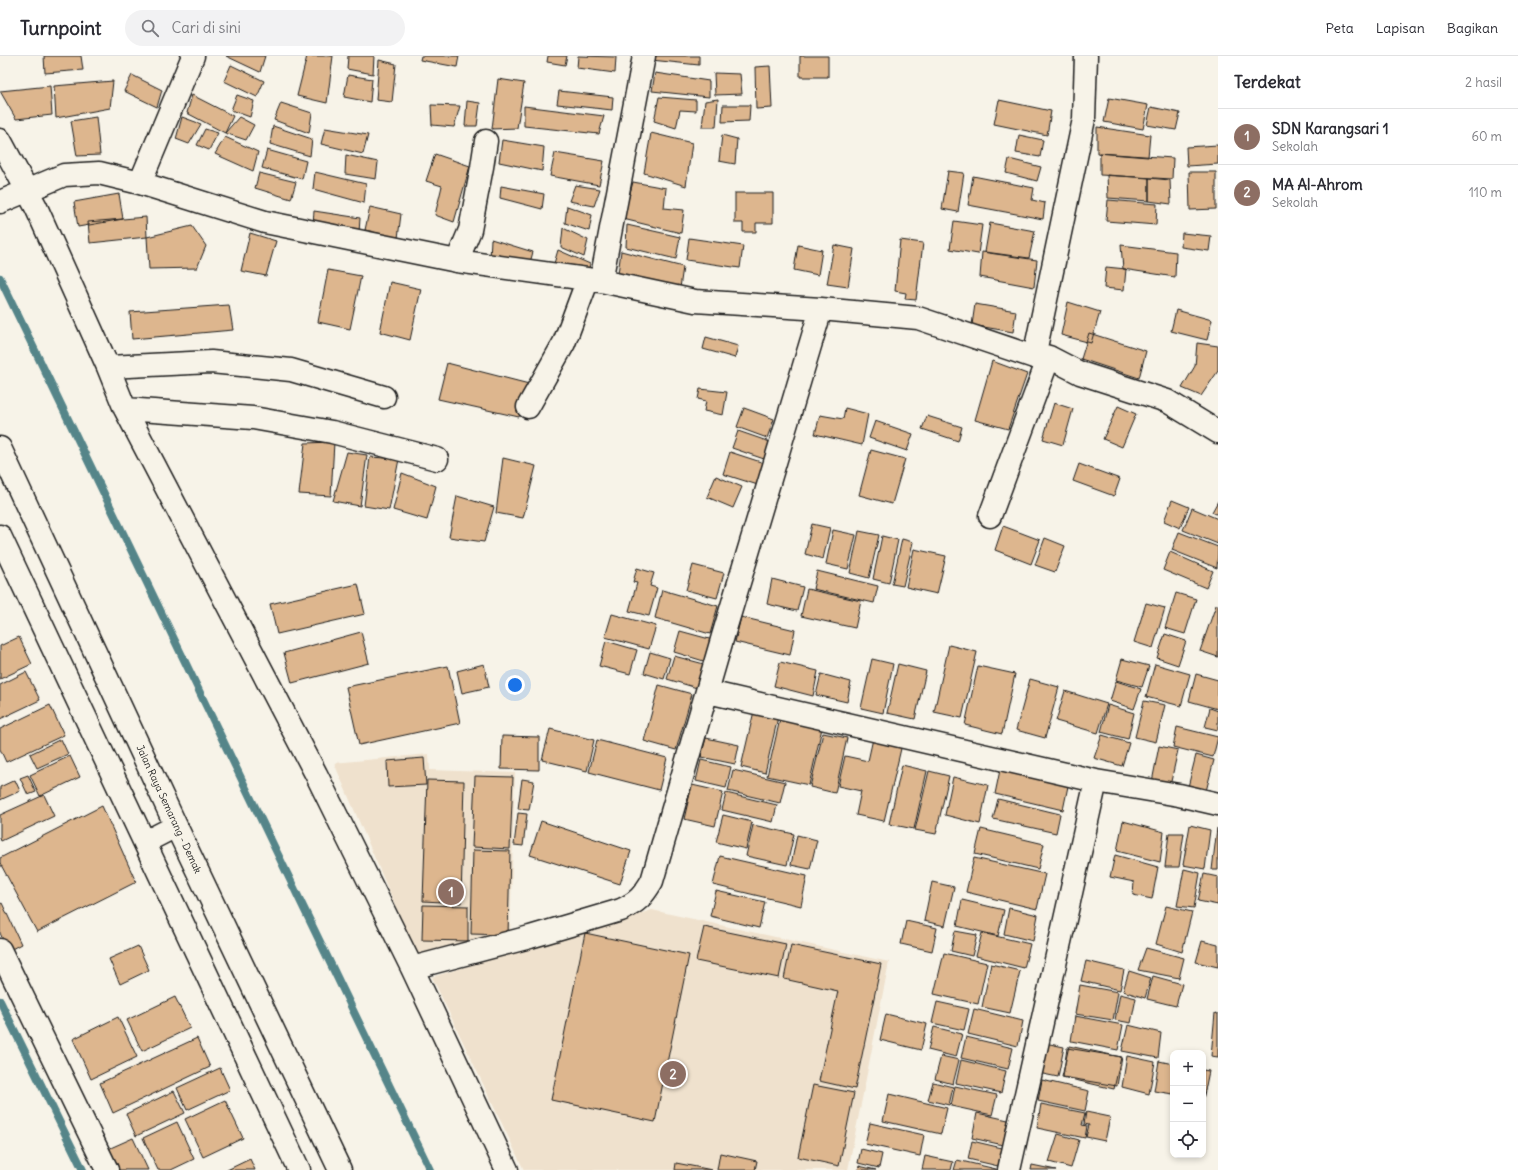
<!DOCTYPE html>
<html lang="id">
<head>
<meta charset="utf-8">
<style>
	body { margin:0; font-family:Delius,sans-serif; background:#f2f2f3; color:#2b2b33 }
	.controls { position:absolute; right:12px; bottom:12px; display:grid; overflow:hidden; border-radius:8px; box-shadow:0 2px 6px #0003 }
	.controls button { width:36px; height:36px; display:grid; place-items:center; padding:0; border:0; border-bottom:1px solid #e1e1e2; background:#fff; color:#2b2b33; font:20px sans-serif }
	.you { position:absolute; left:515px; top:629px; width:14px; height:14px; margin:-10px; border:3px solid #fff; border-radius:50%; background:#1a73e8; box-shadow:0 0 0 6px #1a73e833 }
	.badge { display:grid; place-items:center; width:26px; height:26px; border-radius:50%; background:#ea580c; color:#fff; font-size:13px; font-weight:700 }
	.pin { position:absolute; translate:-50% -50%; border:2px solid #fff; box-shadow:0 1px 4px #0006 }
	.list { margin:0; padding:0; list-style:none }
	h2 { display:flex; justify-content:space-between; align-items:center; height:52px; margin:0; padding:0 16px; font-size:17px }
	h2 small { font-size:13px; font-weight:400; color:#7c7c81 }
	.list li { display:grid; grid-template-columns:26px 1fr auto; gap:12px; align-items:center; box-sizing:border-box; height:56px; padding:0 16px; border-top:1px solid #e1e1e2 }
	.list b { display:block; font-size:15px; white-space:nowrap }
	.list p { margin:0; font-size:13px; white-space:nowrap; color:#7c7c81 }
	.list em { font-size:13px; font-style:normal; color:#7c7c81 }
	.icon { flex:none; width:22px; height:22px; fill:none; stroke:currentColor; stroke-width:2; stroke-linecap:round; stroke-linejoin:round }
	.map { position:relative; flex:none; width:1218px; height:1114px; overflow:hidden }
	header { display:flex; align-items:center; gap:24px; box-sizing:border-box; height:56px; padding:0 20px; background:#fff; border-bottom:1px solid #e1e1e2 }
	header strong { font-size:19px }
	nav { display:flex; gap:22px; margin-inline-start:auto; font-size:14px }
	.search { width:280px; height:36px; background:#f2f2f3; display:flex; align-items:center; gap:10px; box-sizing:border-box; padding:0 14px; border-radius:22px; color:#7c7c81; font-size:15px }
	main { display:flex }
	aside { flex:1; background:#fff }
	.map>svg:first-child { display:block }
	.built { fill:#efe1cd }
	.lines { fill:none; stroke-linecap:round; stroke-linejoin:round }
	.stream { stroke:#548589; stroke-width:8 }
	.building { fill:#ddb68e; stroke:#1c1c1c }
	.minor-casing { stroke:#1c1c1c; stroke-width:25 }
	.highway-casing { stroke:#1c1c1c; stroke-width:25 }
	.minor { stroke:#f7f3e8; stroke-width:22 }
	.highway { stroke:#f7f3e8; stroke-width:22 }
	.labels { text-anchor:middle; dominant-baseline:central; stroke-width:4; stroke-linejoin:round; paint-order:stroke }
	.street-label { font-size:10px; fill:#1c1c1c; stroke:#f7f3e8 }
</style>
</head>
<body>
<header>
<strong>Turnpoint</strong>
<div class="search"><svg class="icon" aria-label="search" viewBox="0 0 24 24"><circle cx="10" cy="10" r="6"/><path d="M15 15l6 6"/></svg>Cari di sini</div>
<nav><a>Peta</a><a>Lapisan</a><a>Bagikan</a></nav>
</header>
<main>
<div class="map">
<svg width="1218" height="1114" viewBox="0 0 1218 1114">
	<rect width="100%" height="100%" fill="#f7f3e8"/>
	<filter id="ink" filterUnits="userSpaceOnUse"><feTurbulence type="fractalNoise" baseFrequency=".025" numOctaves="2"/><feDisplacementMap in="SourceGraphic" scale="8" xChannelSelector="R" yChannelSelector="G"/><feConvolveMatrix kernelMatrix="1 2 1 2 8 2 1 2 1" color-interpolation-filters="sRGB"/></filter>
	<g filter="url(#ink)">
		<path class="built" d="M429,698L430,714L515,717L510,881L416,898L334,707Z
			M652,854L889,906L848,1114H524L432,921Z"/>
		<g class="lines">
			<path class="stream" d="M0,222L430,1114
				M0,945L83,1114"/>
		</g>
		<path class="building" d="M44,0H81L83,14L45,17Z
			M226,0H265L260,16Z
			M307,0H333L327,47L297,40Z
			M348,0H374L373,18L347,13Z
			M421,0H459L457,11L420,4Z
			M548,0H567L565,9L547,6Z
			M578,0L616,1L615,17L577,12Z
			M651,0H699V9L651,4Z
			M800,0H828V21H800Z
			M379,4L396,8L392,46L376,44Z
			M231,9L264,25L257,41L224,25Z
			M770,10L772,52L756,53L755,11Z
			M655,17L709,25V41L652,35Z
			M714,17L740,18L742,38L715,39Z
			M132,19L162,34L157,51L124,35Z
			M348,19L372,23L370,46L344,41Z
			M498,23L524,27L517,72L492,73Z
			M113,25L110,52L56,62L54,30Z
			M50,30L52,59L16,63L0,35Z
			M559,35L613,41L612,54L557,48Z
			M192,39L233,60L225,77L187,57Z
			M237,39L254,45L250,61L231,54Z
			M659,41L696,44V55L680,54L676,72L654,65Z
			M1109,42L1148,49L1143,73L1104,66Z
			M718,43L716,71H702L705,45Z
			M999,44L1051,55L1047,79L994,68Z
			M467,45L480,47L477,70H465Z
			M281,47L312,57L309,77L274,64Z
			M431,49L460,50L454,71L432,69Z
			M723,49H750L749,65L722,66Z
			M524,50L604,60L599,78L524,70Z
			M1151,51L1180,57L1176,74L1147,69Z
			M96,61L100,99L77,100L71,65Z
			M182,61L201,68L189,88L176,83Z
			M239,61L254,69L246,84L225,77Z
			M273,70L312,83L310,100L270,88Z
			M1097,71L1150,79L1148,101L1097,97Z
			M325,72L368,79L363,98L321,88Z
			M205,73L218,77L209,94L197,89Z
			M651,77L692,87L686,130L644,117Z
			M722,79L737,83L735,108L719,105Z
			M1019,79L1043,84L1040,101L1016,97Z
			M225,81L258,96L253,115L215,98Z
			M502,84L544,91L542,115L499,106Z
			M1218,89V108L1187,110L1186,91Z
			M267,94L306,105L302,123L262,112Z
			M555,97L604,105L599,129L550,120Z
			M1100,97L1173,102L1172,123L1100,119Z
			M435,98L470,110L454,166L435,159L442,130L426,125Z
			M346,99L378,106L376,123L345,118Z
			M1009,103L1041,111L1037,125L1006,117Z
			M948,115L964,117L958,156L942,153Z
			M315,116L366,128L364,147L313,133Z
			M1189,116H1216V153L1190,154Z
			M259,117L296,126L291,143L255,132Z
			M1107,119L1149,122V145L1108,142Z
			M973,120L1034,132L1032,144L1045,147L1043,163L968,149Z
			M1149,122L1170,124L1171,148L1149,145Z
			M633,126L666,132L664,152L684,154L681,177L623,163Z
			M575,129L600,133L594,150L569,145Z
			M501,130L544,138L542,153L500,142Z
			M735,137H773V167H756V176H743V167H735Z
			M119,138L123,163L78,171L74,146Z
			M1108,144L1157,148L1156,169L1106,165Z
			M567,150L592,159L589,175L565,167Z
			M370,151L401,158L398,182L365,174Z
			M314,155L360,162L359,177L313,169Z
			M146,161L147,181L90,187L88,166Z
			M954,165L982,169L978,198L950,193Z
			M990,167L1035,175L1029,202L985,196Z
			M627,169L680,181L676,203L626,191Z
			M192,170L206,190L197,212L149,213L147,181Z
			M563,172L588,184L584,201L561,191Z
			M250,177L276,185L266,220L241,215Z
			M1182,177L1211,180L1209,195L1181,191Z
			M689,182L743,190L740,212L686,204Z
			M491,183L533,196L529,210L490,204Z
			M900,184L923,187L916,244L905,243L906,237L895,235Z
			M798,189L822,194L818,219L794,214Z
			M834,189L854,193L848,231L827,228Z
			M1121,189L1176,196L1175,221L1123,213Z
			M558,194L590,208L588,217L553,211Z
			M621,195L683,211L680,232L618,218Z
			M982,196L1037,204L1034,231L980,221Z
			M1106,211L1126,213L1124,234L1104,232Z
			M328,214L361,220L350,273L318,266Z
			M390,226L421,233L410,284L380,276Z
			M1068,246L1100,256L1091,287L1061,279Z
			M975,248L1016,255L1013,276L972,269Z
			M229,249L233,274L132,283L130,256Z
			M1176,254L1212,264L1207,284L1171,275Z
			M1089,277L1146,295L1139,322L1081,303Z
			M706,281L738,290L735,302L703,293Z
			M1197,287L1218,290V315L1201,340L1182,332L1195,310Z
			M992,305L1027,318L1008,373L975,364Z
			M447,307L529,328L519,361L438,343Z
			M700,333L727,336L723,359L704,355L706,345L698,343Z
			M1054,347L1073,353L1063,389L1043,383Z
			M1118,350L1136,358L1122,391L1103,383Z
			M744,352L774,363L767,382L737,371Z
			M845,352L868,358L862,389L815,378L820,359L843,363Z
			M927,360L962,371L958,385L922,373Z
			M875,365L913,378L907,395L869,382Z
			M738,375L770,386L764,403L732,392Z
			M334,386L331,440L299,438L305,387Z
			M871,394L905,403L892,448L859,439Z
			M347,396L367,399L360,450L333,445Z
			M730,396L767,408L761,430L723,418Z
			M370,401L399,403L389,454L364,450Z
			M503,402L536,410L523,462L496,457Z
			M1079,408L1120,423L1114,440L1073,425Z
			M402,417L436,430L427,464L393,454Z
			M716,420L742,431L733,452L707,441Z
			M457,440L494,451L484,486L449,481Z
			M1172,444L1189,451L1180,472L1164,465Z
			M1218,445V459L1212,456Z
			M1192,452L1218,463V488L1183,474Z
			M812,468L830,472L823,503L805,498Z
			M1003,470L1040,484L1031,508L995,494Z
			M833,474L856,479L848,513L826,508Z
			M859,475L879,479L869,522L850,517Z
			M1179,476L1218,491L1217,512L1172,494Z
			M882,480L898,484L889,527L873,523Z
			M1045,482L1065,490L1055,516L1035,509Z
			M902,483L913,486L903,530L892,528Z
			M914,493L946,500L937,538L906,531Z
			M1170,496L1213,515L1206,532L1163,514Z
			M693,509L724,517L717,542L686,534Z
			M637,512L654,517L650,530L657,532L649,560L629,555L637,527L633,526Z
			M817,515L878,530L874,547L813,533Z
			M772,523L803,531L797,555L767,548Z
			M358,528L365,558L277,578L270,548Z
			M807,533L861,545L855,572L801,560Z
			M662,534L718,550L710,578L655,562Z
			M1176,537L1196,543L1185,578L1165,572Z
			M1146,547L1165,552L1153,592L1134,586Z
			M1216,549H1218V601L1200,595Z
			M612,558L656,570L649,593L605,581Z
			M741,561L795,574L790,599L735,586Z
			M680,575L713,584L707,606L674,596Z
			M361,576L369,607L292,627L284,597Z
			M1165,578L1186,585L1178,609L1157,602Z
			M19,581L32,608L0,623V590Z
			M606,585L637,594L630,618L599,610Z
			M949,589L977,596L962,662L934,656Z
			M650,596L670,602L664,623L644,617Z
			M674,600L704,608L697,632L667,623Z
			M872,603L893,608L883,657L861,652Z
			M1122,603L1149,610L1142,631L1116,624Z
			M780,606L818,615L813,640L774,630Z
			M484,608L489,631L462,637L457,615Z
			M898,608L926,615L915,663L887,657Z
			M1155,608L1190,618L1181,650L1146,641Z
			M448,610L460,667L359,689L346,631Z
			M978,610L1015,618L1002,678L965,669Z
			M26,616L40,644L0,663V629Z
			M821,618L851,626L847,646L816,639Z
			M1196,618L1218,624V653L1189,645Z
			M1030,623L1059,631L1045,682L1016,674Z
			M1116,625L1141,633L1134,653L1110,645Z
			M659,629L692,638L676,694L644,685Z
			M1065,635L1107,648L1098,677L1056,665Z
			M1144,645L1165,649L1156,686L1135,681Z
			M50,649L64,679L6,706L0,693V673Z
			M1108,649L1134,657L1128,683L1101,676Z
			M1210,652L1218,655V674L1205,671Z
			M754,655L778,661L765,717L741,711Z
			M780,663L822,672L809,729L767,720Z
			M1177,671L1218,681L1213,701L1173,691Z
			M550,673L594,684L587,715L542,704Z
			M823,677L847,682L835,737L810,731Z
			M874,678L903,684L884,765L856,759L861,735L838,730L845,700L868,705Z
			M1102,679L1129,687L1122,710L1094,702Z
			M502,680L539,681V714L501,713Z
			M706,682L739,689L735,708L701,701Z
			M61,683L68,698L37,712L30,698Z
			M597,684L667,702L659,734L589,716Z
			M1159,690L1178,694L1170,730L1152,726Z
			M1196,699L1214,704L1205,739L1187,735Z
			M70,700L80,721L40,740L30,719Z
			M424,702L426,729L388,731L387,705Z
			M701,704L731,711L726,732L696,725Z
			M902,709L927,715L914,773L889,768Z
			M733,714L785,726L780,747L728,735Z
			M1000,714L1068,730L1063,754L995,738Z
			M929,715L949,720L936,778L915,774Z
			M28,719L36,736L28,739L20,722Z
			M475,720L513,721L510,793L472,791Z
			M953,721L988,729L980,768L945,759Z
			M522,723L534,725L529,754L518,753Z
			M15,724L20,735L0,744V731Z
			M427,724L464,725L461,847L423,845Z
			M692,729L723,736L715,770L684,763Z
			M726,737L777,749L773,766L722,754Z
			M44,739L54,760L1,785L0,782V759Z
			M998,743L1060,758L1056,777L993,763Z
			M102,750L136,826L37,876L0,807V802Z
			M518,757L527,758L523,790L514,789Z
			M723,759L752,766L746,793L716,786Z
			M541,765L631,795L620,828L530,799Z
			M1123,765L1164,776L1160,806L1117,795Z
			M753,769L794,778L787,809L746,800Z
			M1190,769L1210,774L1205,813L1183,809Z
			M1217,772L1218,773V814H1212Z
			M981,773L1044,788L1038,813L975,798Z
			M1169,777H1184L1179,811H1165Z
			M797,779L817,784L810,813L791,809Z
			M473,794L510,795L508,879L471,878Z
			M1115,799L1158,811L1152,843L1133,839L1134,826L1110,821Z
			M720,800L807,820L801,850L713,829Z
			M974,802L1045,818L1037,853L966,836Z
			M1184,813L1200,817L1194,852L1177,850Z
			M1204,818L1218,821V849L1198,845Z
			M932,826L954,831L945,870L924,865Z
			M716,835L765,846L759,872L710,860Z
			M962,844L1004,854L998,880L957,870Z
			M2,847L21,888L8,895L0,877V848Z
			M423,849L468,850V885L422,884Z
			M1166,850L1192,856L1182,896L1156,888Z
			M1009,852L1038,859L1033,885L1004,878Z
			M906,865L937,872L932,895L901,888Z
			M704,871L786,888L779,922L696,905Z
			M955,875L977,879L972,900L951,895Z
			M585,877L689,899L655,1066L551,1044Z
			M982,877L1030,888L1024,912L976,900Z
			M1202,885L1218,889V911L1196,906Z
			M791,889L881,908L855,1033L819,1025L838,935L784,923Z
			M138,890L149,914L120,928L109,903Z
			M1146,892L1184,902L1179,922L1138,914Z
			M944,897L987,907L978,948L934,938Z
			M1086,905L1124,914L1120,934L1081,925Z
			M991,908L1020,915L1010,957L982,951Z
			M1129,915L1151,922L1145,942L1123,935Z
			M1153,920L1182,928L1176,950L1147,943Z
			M1080,929L1118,936L1113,964L1075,958Z
			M1120,938L1136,942L1131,967L1115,964Z
			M175,941L190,972L142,995L127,964Z
			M937,946L969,953L964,974L932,967Z
			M974,953L1023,965L1018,990L968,978Z
			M1215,957L1218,958V1001L1211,1000Z
			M886,958L927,968L921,994L880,984Z
			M1075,960L1123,969L1118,994L1071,985Z
			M118,961L137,1001L91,1023L73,983Z
			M1128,969L1161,977L1158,1002L1122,995Z
			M934,971L962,978L956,1001L928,994Z
			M966,981L1013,992L1008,1013L961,1002Z
			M197,982L210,1011L113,1057L100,1027Z
			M1045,987L1064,991L1058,1021L1038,1017Z
			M1069,990L1121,1001L1114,1033L1062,1021Z
			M1067,992L1122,1001L1117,1030L1063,1021Z
			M941,1000L959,1004L953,1028L935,1023Z
			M1127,1000L1155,1006L1149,1038L1122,1031Z
			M961,1004L1006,1015L1001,1037L956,1027Z
			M1159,1005L1173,1008V1038L1154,1035Z
			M220,1012L230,1034L187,1054L177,1032Z
			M1203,1014L1209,1015L1203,1044Z
			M1042,1024L1089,1035L1085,1055L1038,1045Z
			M933,1026L953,1031L949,1049L928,1044Z
			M813,1029L854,1037L839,1110L798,1101Z
			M955,1030L997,1039L992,1059L951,1050Z
			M174,1035L185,1057L136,1080L126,1058Z
			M889,1038L947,1052L941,1078L883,1065Z
			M225,1044L243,1082L203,1101L185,1063Z
			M1041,1048L1085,1057L1082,1069L1087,1070L1085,1082L1037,1072Z
			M1086,1056L1110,1061L1105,1085L1086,1081L1089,1069L1084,1068Z
			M977,1057L1008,1064L1003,1089L972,1082Z
			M177,1066L194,1103L171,1114H158L143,1082Z
			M870,1067L924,1079L920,1100L865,1088Z
			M1058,1078L1079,1084L1071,1112L1049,1106Z
			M133,1082L148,1114H115L106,1094Z
			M972,1085L1002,1092L998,1110L968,1103Z
			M861,1093L882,1098L879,1112L858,1107Z
			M720,1097L757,1105L755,1114H717Z
			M925,1100L953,1106L951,1114H922Z
			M250,1103L255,1114H227Z
			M957,1104L996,1113V1114H954Z
			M676,1107L712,1114H675Z
			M1032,1109L1056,1114H1031Z
			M859,1110L876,1114H858Z"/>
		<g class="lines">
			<defs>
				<path id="minor" d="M0,84L36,151L108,311L125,353L316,718L412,912L507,1114
					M140,127L193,0
					M0,146L64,119L99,117L140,127L265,166L457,205L601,225L695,245L821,253L918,262L1034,301L1035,297L1049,301L1080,317L1167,345L1218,376
					M457,205L470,174L482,111L486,85
					M601,225L644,0
					M1034,301L1084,63L1086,0
					M108,311L211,306L291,314L384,341
					M528,351L564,287L588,223
					M125,353L253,362L332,376L437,403
					M990,460L1049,301
					M708,636L1096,725L1179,739L1218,748
					M0,894L107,1114
					M412,912L530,881L621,854C638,846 643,840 652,825L723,580L821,253
					M1009,1114L1096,725"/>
				<path id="highway" d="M0,392L176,770L340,1114
					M0,480L299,1114
					M145,786L176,770"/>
			</defs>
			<use href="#minor" class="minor-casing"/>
			<use href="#highway" class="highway-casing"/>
			<use href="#minor" class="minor"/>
			<use href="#highway" class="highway"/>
		</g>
	</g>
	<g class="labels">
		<g class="street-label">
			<text transform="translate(169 753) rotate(65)">Jalan Raya Semarang - Demak</text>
		</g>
	</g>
</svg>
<div class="controls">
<button>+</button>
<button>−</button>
<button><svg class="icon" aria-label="locate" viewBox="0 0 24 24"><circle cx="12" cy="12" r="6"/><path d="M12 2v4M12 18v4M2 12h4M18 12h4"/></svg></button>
</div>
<div class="you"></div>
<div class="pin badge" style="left:451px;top:836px;background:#8d6e63">1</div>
<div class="pin badge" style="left:673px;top:1018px;background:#8d6e63">2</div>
</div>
<aside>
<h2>Terdekat<small>2 hasil</small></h2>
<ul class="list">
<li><span class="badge" style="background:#8d6e63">1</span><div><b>SDN Karangsari 1</b><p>Sekolah</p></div><em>60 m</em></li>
<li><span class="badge" style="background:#8d6e63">2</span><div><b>MA Al-Ahrom</b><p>Sekolah</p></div><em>110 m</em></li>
</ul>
</aside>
</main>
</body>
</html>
